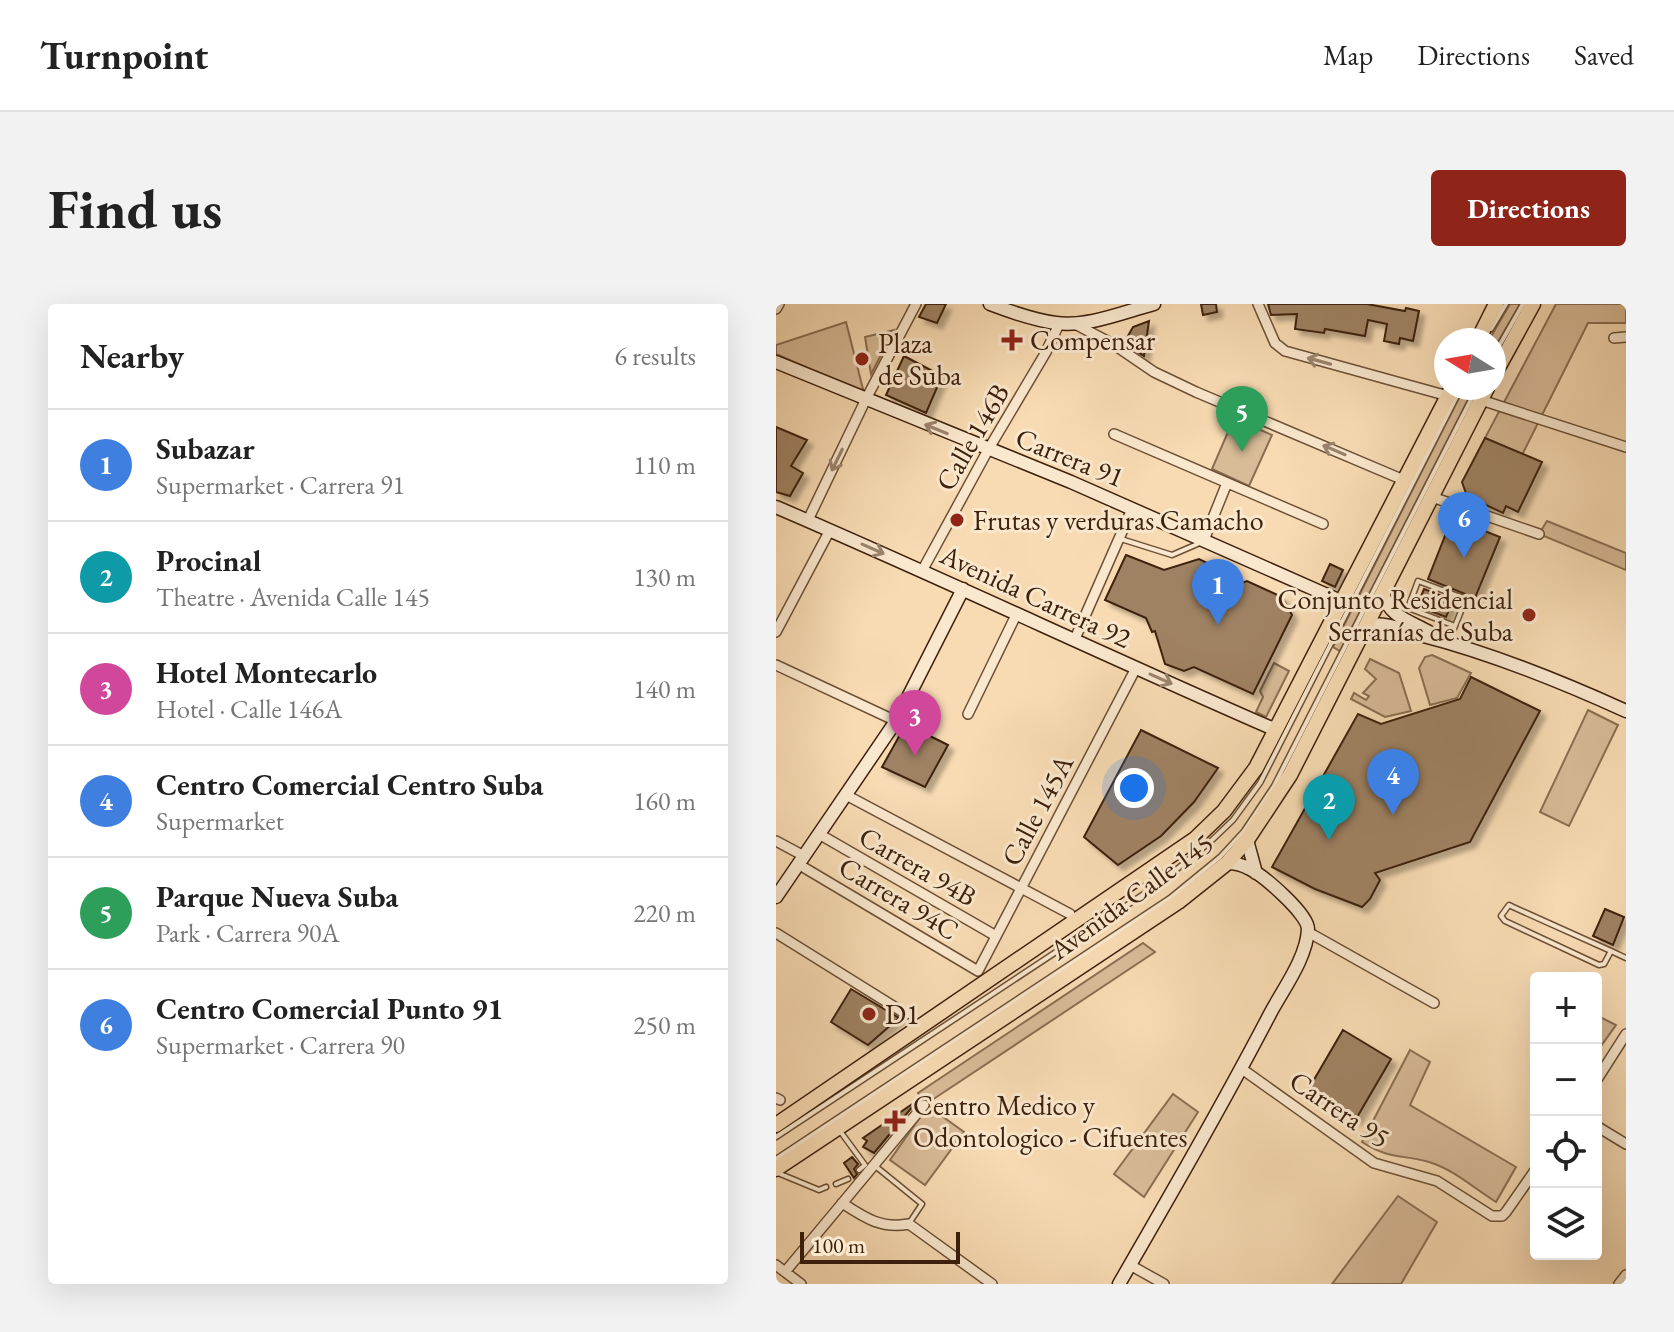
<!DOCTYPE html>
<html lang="en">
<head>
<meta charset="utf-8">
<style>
	body { margin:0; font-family:"EB Garamond",serif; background:#f2f2f2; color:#222 }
	.controls { position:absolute; right:24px; bottom:24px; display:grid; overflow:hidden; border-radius:8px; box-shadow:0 8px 32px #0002 }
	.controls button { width:72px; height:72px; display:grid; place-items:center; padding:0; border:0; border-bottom:2px solid #e0e0e0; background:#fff; color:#222; font:40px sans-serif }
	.compass { position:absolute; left:658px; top:24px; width:72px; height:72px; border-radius:50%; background:#fff; box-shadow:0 8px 32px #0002; rotate:281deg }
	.scale { position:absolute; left:24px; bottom:20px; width:160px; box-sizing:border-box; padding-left:8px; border:4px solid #3e210d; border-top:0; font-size:22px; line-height:28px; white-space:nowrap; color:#3e210d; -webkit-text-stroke:6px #fae8ce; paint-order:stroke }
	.you { position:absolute; left:358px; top:484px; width:28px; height:28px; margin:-20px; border:6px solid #fff; border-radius:50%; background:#1a73e8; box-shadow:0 0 0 12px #1a73e833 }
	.badge { display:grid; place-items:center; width:52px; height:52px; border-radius:50%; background:#8f2418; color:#fff; font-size:26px; font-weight:700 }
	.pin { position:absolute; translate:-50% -66px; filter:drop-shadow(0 2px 4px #0008) }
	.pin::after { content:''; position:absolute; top:42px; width:28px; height:24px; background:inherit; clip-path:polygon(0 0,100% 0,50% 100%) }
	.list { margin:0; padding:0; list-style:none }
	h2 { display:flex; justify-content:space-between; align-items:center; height:104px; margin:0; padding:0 32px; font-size:34px }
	h2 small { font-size:26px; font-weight:400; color:#767676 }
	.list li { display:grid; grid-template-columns:52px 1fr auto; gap:24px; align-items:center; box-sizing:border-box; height:112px; padding:0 32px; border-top:2px solid #e0e0e0 }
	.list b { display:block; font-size:30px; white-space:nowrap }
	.list p { margin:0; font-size:26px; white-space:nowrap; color:#767676 }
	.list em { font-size:26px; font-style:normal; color:#767676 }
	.icon { flex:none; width:44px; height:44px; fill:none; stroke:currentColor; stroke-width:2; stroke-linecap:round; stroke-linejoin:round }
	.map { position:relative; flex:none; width:850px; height:980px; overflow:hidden; border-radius:8px }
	header { display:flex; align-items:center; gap:48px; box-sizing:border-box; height:112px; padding:0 40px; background:#fff; border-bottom:2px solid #e0e0e0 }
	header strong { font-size:38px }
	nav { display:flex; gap:44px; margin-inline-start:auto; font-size:28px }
	.intro { display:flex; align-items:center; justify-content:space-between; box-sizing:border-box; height:192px; padding:0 48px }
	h1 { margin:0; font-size:56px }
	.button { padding:20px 36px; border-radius:8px; background:#8f2418; color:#fff; font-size:28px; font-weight:700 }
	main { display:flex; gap:48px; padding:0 48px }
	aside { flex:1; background:#fff; border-radius:8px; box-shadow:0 8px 32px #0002 }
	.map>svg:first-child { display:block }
	.green { fill:#d8bb97; stroke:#8b6e52; stroke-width:2 }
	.building { fill:#9f8263; stroke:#3e210d; stroke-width:2; filter:url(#shadow) }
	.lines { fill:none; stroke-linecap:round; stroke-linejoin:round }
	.lane-casing { stroke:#6c5036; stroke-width:7 }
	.street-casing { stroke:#6c5036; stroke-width:12 }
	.secondary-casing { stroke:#3e210d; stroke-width:15 }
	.primary-casing { stroke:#3e210d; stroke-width:17 }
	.lane { stroke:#fae8ce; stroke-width:4 }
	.street { stroke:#fae8ce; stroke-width:9 }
	.secondary { stroke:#fae8ce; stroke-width:12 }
	.primary { stroke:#f8dbb3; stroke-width:14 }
	.oneway { stroke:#9c846e }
	.poi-dot { fill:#8f2418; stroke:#fae8ce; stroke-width:3 }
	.labels { text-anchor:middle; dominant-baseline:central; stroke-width:6; stroke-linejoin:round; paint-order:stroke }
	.poi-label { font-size:28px; fill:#3e210d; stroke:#fae8ce; text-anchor:start }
	.street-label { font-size:28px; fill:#3e210d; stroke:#fae8ce }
</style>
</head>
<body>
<header>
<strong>Turnpoint</strong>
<nav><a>Map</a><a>Directions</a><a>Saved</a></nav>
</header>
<div class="intro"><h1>Find us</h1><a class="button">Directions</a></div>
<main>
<aside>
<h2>Nearby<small>6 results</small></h2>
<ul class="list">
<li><span class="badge" style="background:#3f7fe0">1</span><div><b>Subazar</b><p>Supermarket · Carrera 91</p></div><em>110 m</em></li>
<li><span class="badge" style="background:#0f9aa8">2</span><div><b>Procinal</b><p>Theatre · Avenida Calle 145</p></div><em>130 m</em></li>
<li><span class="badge" style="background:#d1479c">3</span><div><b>Hotel Montecarlo</b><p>Hotel · Calle 146A</p></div><em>140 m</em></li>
<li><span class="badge" style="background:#3f7fe0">4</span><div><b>Centro Comercial Centro Suba</b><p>Supermarket</p></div><em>160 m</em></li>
<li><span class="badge" style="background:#2e9e5b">5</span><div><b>Parque Nueva Suba</b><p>Park · Carrera 90A</p></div><em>220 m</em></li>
<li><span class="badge" style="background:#3f7fe0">6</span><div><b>Centro Comercial Punto 91</b><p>Supermarket · Carrera 90</p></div><em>250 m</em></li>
</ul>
</aside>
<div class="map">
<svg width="850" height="980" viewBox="0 0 850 980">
	<defs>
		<filter id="shadow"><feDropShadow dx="5.5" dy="5.5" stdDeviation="2" flood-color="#0004"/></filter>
	</defs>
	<rect width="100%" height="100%" fill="#f8dbb3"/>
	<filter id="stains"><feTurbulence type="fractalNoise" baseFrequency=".0025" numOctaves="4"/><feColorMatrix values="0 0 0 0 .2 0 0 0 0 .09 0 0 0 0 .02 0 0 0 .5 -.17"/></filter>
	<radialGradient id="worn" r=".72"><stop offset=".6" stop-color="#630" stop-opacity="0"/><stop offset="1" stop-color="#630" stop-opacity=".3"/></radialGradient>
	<path class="green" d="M734,0H744L718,45V36H713Z
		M780,0H850V19H812L746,151L709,134Z
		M70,18L88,89L0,50V41Z
		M118,26L95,70L89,33Z
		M688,84H698L564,347L557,343Z
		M458,114L496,131L473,182L436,165Z
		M771,217L850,249V266L763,230Z
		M656,351L695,369L681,394L654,401L643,364L649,353Z
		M594,355L623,369L635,407L609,413L575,395L578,389L590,396L593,392L587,389L600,375L589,365Z
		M498,359L513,367L490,413L480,408L487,393L484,387Z
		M812,406L842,421L793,522L764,508Z
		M367,639L379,648L150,800L142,789Z
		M820,711L840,721L820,749Z
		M634,746L654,758L634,801L740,863L720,898C699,885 677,865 653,858C625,850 614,856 586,838Z
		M397,790L422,808L368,893L338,870Z
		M152,802L188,828L149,881L114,856Z
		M622,892L661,918L625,980H556Z"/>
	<path class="building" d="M150,0H170L161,19L143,13Z
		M425,0H440L441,8L427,11Z
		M492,0H591L629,7L630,4L643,7L637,37L624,34L623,40L608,37L611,20L592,16L589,32L549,25L548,29L519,25L521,10L495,11Z
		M373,17L368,52L348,39L357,23Z
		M128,52L166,72L150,109L110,91Z
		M0,123L31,136L15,162L27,169L14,192L0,188Z
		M709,134L766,158L742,208L730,202L727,209L691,192L686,178Z
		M676,214L724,233L699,294L652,275Z
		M350,251L388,266L423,255L450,268L457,282L471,277L506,293L516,311L477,390L418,363L408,367L389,360L379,327L376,328L370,314L329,296Z
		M554,260L567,266L559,283L546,277Z
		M648,285L677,296L670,313L641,302Z
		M695,373L764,407L694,538L599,569L604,576L594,595L586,603L539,585L496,563L582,410L605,420L684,395Z
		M130,420L172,441L149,483L106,463Z
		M365,426L442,464L418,498L385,532L342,561L308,533Z
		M829,605L848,613L837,641L817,632Z
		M75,685L123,714L92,741L55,718Z
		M567,726L615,755L580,815L532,786Z
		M142,796L98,849L87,843L91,837L87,834Z
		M76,853L82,860L78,865L81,870L78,874L68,859Z"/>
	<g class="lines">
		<defs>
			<path id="lane" d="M715,25L730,0
				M718,51L747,0
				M345,235L396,251L426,238
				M673,336C679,323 684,309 690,295L642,277L632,304L679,322
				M835,647L828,660L823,661L729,617L725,612L733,601L737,603L835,647L850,654
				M64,827L89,861L83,866
				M0,833L380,582L433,539L457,516L484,479L685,84
				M0,855L394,594L444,553L468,527L498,482L701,84
				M98,861L146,900L134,918
				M2,869L43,886L50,883
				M60,880L72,875"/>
			<path id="street" d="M482,0L499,39L509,47L672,92
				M0,5L3,0
				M297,19L337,40L378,68L420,88L630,177
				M838,34L850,33
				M705,96L850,143
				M338,130L547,220
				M656,193L763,230
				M32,216L90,95L140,0
				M428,236L451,179
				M146,267L212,146L270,48L283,20
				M0,328L54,226
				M298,337L356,205
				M0,361L120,417
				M192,410L241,309
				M70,491L294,610
				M43,530L220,632
				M0,537L28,552
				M22,560L202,667L360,364
				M532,628L658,699
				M0,629L130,710
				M466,765L598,859L661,877L716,912H726L730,908L760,865
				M820,777L850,730
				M0,794L4,796
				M822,823L850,840
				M66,899C89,914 105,925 133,920L216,980
				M0,961L25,980
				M354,961L388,980
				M9,968L148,801
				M843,980L850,971"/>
			<path id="secondary" d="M214,0C235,8 257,16 280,19C313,23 347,8 378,0
				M0,58L295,178L567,298
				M0,203C168,275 332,353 500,426
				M607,289C613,313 634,317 653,328
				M590,322C611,317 625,326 644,331C715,349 784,377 850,407
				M471,536L480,569
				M0,593L120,417L187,285
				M343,980C395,890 447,800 495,708C508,684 531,653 532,625C532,610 488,572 474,565C467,561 459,559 451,559"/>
			<path id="primary" d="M702,36L720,0
				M718,71L757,0
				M0,821L419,535L448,507L480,464L676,84
				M0,865L402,598L451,559L471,536L514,471L711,84"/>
		</defs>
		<use href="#lane" class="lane-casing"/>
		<use href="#street" class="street-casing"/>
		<use href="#secondary" class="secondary-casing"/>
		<use href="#primary" class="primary-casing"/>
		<use href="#lane" class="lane"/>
		<use href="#street" class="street"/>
		<use href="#secondary" class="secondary"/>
		<use href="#primary" class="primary"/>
	</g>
	<defs><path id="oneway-shaft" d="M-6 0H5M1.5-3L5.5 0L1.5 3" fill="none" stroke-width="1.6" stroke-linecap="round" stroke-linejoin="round" transform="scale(2)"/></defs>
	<g class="oneway">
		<use href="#oneway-shaft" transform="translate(543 57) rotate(-165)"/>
		<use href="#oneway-shaft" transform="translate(160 125) rotate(-158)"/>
		<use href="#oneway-shaft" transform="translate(558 146) rotate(-157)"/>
		<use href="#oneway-shaft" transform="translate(61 156) rotate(116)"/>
		<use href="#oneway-shaft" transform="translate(97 245) rotate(24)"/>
		<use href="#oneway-shaft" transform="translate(385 375) rotate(24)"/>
	</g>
	<g class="poi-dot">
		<path d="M232 24h8v8h8v8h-8v8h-8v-8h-8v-8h8z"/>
		<circle cx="86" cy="55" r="8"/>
		<circle cx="181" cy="216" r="8"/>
		<circle cx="753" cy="311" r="8"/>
		<circle cx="93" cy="710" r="8"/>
		<path d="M115 805h8v8h8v8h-8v8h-8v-8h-8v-8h8z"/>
	</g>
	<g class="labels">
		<g class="poi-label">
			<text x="254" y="36">Compensar</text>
			<text x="102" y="39">Plaza<tspan x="102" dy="32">de Suba</tspan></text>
			<text x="197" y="216">Frutas y verduras Camacho</text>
			<text x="737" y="295" text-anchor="end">Conjunto Residencial<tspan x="737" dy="32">Serranías de Suba</tspan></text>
			<text x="109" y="710">D1</text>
			<text x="137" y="801">Centro Medico y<tspan x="137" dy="32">Odontologico - Cifuentes</tspan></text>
		</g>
		<g class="street-label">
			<text transform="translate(196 133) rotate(-60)">Calle 146B</text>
			<text transform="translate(294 153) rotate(22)">Carrera 91</text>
			<text transform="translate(260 292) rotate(25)">Avenida Carrera 92</text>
			<text transform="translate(261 506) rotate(-62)">Calle 145A</text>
			<text transform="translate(142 562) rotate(30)">Carrera 94B</text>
			<text transform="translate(355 592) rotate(-36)">Avenida Calle 145</text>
			<text transform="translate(123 594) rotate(31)">Carrera 94C</text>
			<text transform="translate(564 805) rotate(34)">Carrera 95</text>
		</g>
	</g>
	<rect width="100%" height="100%" filter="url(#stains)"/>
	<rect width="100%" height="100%" fill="url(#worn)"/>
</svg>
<div class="controls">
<button>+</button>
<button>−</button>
<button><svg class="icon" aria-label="locate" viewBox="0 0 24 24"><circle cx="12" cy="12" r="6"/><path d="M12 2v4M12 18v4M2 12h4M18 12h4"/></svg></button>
<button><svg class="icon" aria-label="layers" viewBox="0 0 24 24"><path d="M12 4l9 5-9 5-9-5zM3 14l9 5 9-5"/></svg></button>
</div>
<svg class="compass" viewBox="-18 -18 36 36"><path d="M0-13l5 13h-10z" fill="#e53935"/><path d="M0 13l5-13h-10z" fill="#767676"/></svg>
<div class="scale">100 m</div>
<div class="you"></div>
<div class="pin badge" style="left:442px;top:321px;background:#3f7fe0">1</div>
<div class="pin badge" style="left:553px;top:536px;background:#0f9aa8">2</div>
<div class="pin badge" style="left:139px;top:452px;background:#d1479c">3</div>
<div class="pin badge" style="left:617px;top:511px;background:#3f7fe0">4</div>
<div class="pin badge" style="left:466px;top:148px;background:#2e9e5b">5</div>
<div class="pin badge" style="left:688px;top:254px;background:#3f7fe0">6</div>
</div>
</main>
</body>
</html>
